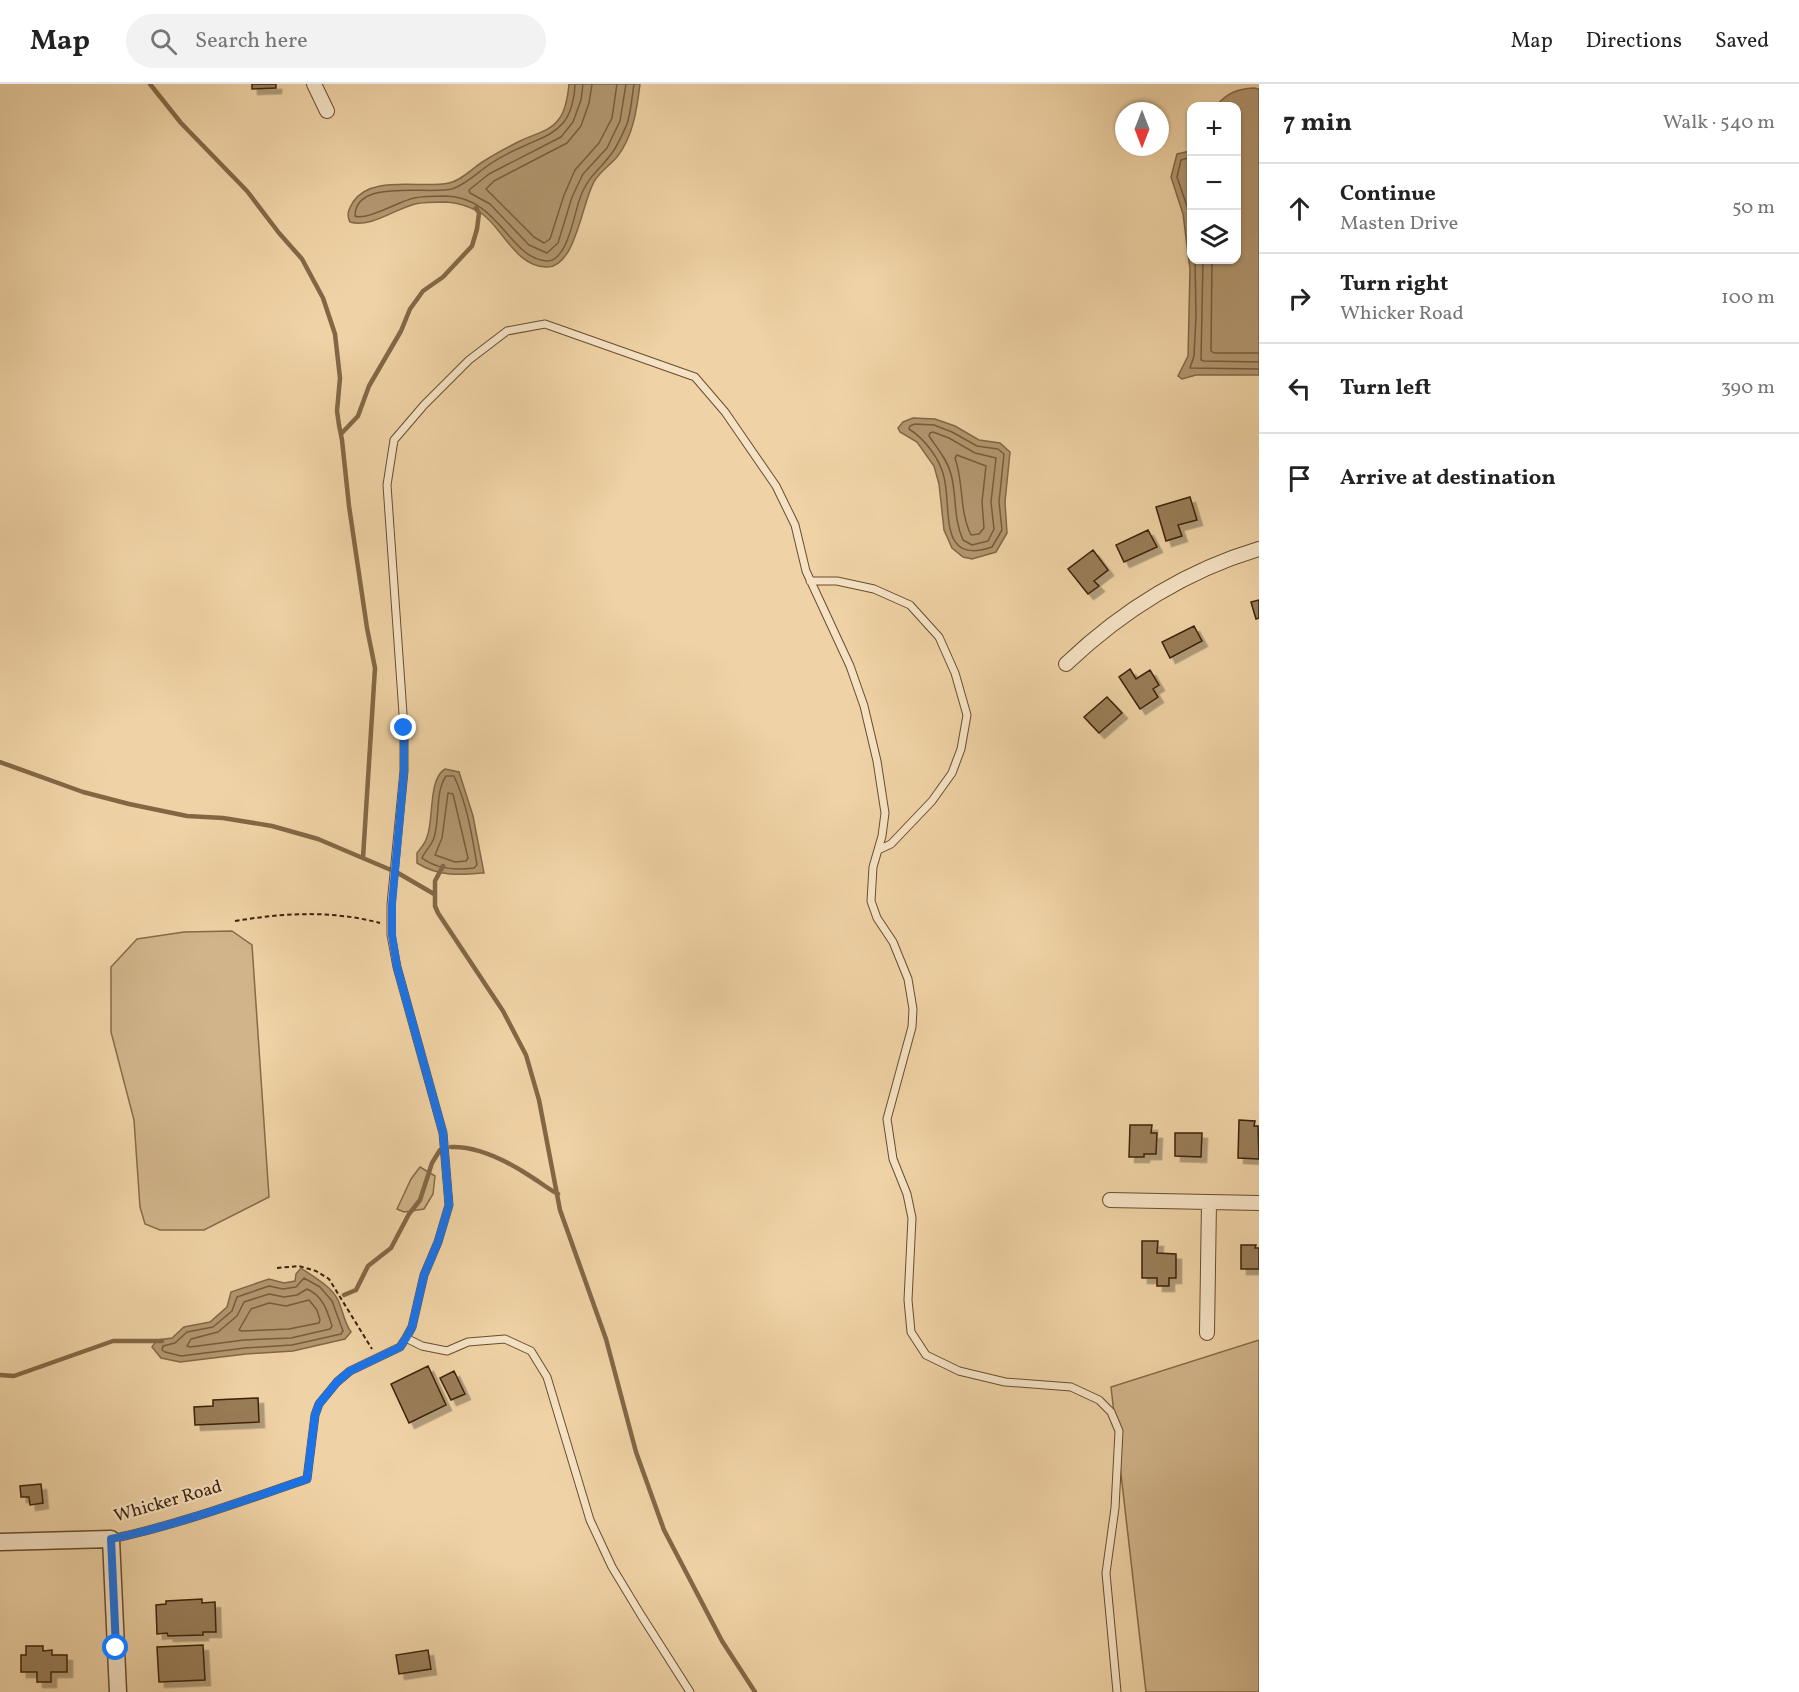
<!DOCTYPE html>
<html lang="en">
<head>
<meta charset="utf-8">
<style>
	body { margin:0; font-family:Vollkorn,serif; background:#f2f2f2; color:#222 }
	.controls { position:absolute; right:18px; top:18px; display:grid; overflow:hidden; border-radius:12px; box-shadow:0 2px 4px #0004 }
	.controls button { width:54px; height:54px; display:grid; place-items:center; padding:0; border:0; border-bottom:2px solid #e0e0e0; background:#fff; color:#222; font:30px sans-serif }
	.compass { position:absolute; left:1115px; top:18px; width:54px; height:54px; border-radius:50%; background:#fff; box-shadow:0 2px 4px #0004; rotate:180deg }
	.stop { position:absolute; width:18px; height:18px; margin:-14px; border:4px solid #1a73e8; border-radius:50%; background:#fff }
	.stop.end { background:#1a73e8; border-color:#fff; box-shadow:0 2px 6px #0008 }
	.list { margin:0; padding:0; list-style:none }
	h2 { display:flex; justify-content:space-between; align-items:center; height:78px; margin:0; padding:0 24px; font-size:26px }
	h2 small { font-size:20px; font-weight:400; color:#767676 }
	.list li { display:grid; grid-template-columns:39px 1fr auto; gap:18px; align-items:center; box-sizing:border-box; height:90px; padding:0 24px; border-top:2px solid #e0e0e0 }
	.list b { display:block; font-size:22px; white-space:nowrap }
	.list p { margin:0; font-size:20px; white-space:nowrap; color:#767676 }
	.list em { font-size:20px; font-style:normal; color:#767676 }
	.icon { flex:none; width:33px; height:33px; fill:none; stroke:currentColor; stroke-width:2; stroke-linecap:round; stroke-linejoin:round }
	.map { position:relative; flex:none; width:1259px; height:1608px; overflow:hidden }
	header { display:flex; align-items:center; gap:36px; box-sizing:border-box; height:84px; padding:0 30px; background:#fff; border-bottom:2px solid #e0e0e0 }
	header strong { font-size:28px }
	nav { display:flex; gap:33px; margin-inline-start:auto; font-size:21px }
	.search { width:420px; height:54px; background:#f2f2f2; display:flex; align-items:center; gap:15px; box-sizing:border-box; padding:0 21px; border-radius:33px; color:#767676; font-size:22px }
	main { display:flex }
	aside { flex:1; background:#fff }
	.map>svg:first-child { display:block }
	.green { fill:#d1b48a; stroke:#866a48; stroke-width:1.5 }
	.water { fill:#b2966f; stroke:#836745; stroke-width:1.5 }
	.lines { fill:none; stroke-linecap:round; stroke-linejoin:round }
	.shore { stroke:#775c3b; stroke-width:1.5 }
	.stream { stroke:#836745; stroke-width:4.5 }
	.building { fill:#997d59; stroke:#3c2107; stroke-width:1.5; filter:url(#shadow) }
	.service-casing { stroke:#694d2e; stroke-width:9 }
	.minor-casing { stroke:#694d2e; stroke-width:16 }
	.tertiary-casing { stroke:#694d2e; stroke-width:19 }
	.path { stroke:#3c2107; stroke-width:2; stroke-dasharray:4.5 3; stroke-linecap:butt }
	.service { stroke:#f5e2c4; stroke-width:7 }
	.minor { stroke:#f5e2c4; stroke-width:14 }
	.tertiary { stroke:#f5e2c4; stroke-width:16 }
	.route { stroke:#1a73e8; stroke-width:8 }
	.labels { text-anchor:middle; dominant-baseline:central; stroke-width:4.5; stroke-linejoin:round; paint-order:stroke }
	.street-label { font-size:18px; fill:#3c2107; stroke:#f5e2c4 }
</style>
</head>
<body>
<header>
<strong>Map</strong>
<div class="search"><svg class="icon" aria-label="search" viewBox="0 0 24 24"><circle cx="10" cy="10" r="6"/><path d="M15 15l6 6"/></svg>Search here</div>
<nav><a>Map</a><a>Directions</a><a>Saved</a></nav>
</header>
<main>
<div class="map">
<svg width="1259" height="1608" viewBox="0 0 1259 1608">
	<defs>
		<filter id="shadow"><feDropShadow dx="5.5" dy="5.5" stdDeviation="0" flood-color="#0004"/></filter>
	</defs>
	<rect width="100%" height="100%" fill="#efd2a5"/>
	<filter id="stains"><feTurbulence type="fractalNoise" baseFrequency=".00333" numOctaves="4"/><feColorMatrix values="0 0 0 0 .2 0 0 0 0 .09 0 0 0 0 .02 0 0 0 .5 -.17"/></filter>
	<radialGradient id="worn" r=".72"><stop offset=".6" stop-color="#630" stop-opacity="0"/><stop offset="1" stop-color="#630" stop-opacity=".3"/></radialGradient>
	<path class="green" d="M232,847L252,861L269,1113L204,1146H160L145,1140L140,1123L134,1036L111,948V883L137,855L184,848Z
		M420,1083L435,1092L433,1110L424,1125L404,1128L397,1125L411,1095Z
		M1259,1256V1608H1146L1111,1303Z"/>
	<path class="water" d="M569,0H640C637,25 633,53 617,73C610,81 601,87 595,96C582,116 576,185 546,183C515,182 503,144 481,129C471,123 459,119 447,118C437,118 424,118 415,120C395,125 371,144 350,138C346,130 349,125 353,118C371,90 421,105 449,99C463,96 472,84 484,77C495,70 508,63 520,57C533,50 550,48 559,35C566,26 568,11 569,0Z
		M1254,4L1259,5V291H1196L1182,295L1178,292L1188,272L1190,185L1183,130L1171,93L1177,70L1191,67L1192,176H1236V22H1216C1227,9 1237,5 1254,4Z
		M913,334L935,335L955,342L979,356L1000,359L1010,368L1005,418L1007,449L996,468L972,475L963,473L952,464L944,446L939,400L934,382L917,358L900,348L898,344L903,338Z
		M445,685L459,688L473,732L484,789C460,791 439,793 417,779V769C421,764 425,760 427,753C434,736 428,695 445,685Z
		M301,1184C314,1193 331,1202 338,1216C343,1227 344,1238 351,1248L345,1255L293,1267L246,1270L180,1278L161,1274L152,1263L157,1256L172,1254L184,1243L210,1238L227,1223L231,1208L269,1195L284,1199L295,1197L296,1190Z"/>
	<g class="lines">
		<path class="shore" d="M575,0C575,12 571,30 563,39C552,52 538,55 524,62C510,68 495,76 483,85C474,92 464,101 452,105C429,111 355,94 355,132C367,137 399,117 414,114C424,112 436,112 446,112C500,114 508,173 546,177C567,179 574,131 579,117C587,92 599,87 612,69C618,61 623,49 627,40C631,28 632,13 634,0
			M583,0L581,16L573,38L561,53L489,90L469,106L470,109L490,120L529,161L547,169L558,159L572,113L583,90L607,64L620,37L626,0
			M592,0L589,19L581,42L567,59L494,97L486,105L534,153L544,159L550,155L564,111L575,86L599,59L612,34L617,0
			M1192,73L1181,76L1177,93L1189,128L1192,146
			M1195,176L1196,232L1194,272L1190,284L1259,285
			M1203,176L1201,276L1204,277L1259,278
			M1212,176L1211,267L1214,269H1259
			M915,340L934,341L952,348L977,362L998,365L1004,370L999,418L1002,446L992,463C938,482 952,426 944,393C940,375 925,355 909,345L910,342Z
			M933,348L949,354L975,369L996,374L991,418L994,445L988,457L972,461L963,456C953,434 957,412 951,390C947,375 937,364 929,352L930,349Z
			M957,371L986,382L982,418L984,444L979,450L971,451C959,427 964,399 955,374Z
			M446,692H454C467,720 472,751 477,781L474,784C457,786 436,785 422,774C425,767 431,762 434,754C440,734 435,708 446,692Z
			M448,709L453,710L468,774L466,777L455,778L435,771L442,754Z
			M304,1194L320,1203L332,1217L343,1247L341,1250L292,1261L245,1264L181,1272L165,1268L162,1266L163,1262L175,1259L187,1248L213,1243L232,1227L237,1213L269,1202L283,1205L296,1203Z
			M307,1205C323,1212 327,1226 332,1242L330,1245L291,1254L244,1256L190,1263L187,1262L191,1255L218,1248L237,1232L244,1218L269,1210L284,1213L297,1211Z
			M309,1216L317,1226L320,1236L319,1239L289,1245L242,1247L239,1246L251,1225L269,1219L286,1222Z"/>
		<path class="stream" d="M150,0L181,39L247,107L279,149L302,175L323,214L335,250L340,294L337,327L339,341L342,356L349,422L367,544L375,584L363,774
			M341,350L358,332L369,302L401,247L410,225L423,207L443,193L472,162L477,145L479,129L476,124
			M0,678L83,708L129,720L187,732L223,734L272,742L318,755L391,786
			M443,782L435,797V822L438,829L503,927L526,971L539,1016L560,1126L606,1255L636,1368L664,1446L722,1557L755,1608
			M398,789L434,810
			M451,1063C479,1062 507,1077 530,1092C540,1098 548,1105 558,1110
			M344,1211L356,1206L368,1182L391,1164L409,1130L420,1116L432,1079L440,1066
			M0,1291L14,1292L113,1257H162"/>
	</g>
	<path class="building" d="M252,0H276V4L252,5Z
		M1190,413L1197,436L1178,441L1182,452L1166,457L1156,423Z
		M1148,446L1157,463L1124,478L1116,461Z
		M1093,466L1108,486L1094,497L1099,502L1088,510L1068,485Z
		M1259,516V534L1256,535L1251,518Z
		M1194,542L1202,557L1170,574L1162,558Z
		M1130,585L1136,595L1150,586L1159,601L1153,605L1158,613L1140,625L1119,593Z
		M1107,613L1122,629L1099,649L1084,633Z
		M1239,1036L1255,1037L1254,1042H1258L1259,1075L1238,1074Z
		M1130,1041H1152L1151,1049H1157L1156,1070H1144V1073H1129Z
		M1175,1049H1202L1201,1073L1175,1072Z
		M1142,1157H1158L1157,1169L1176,1170V1194H1169V1202H1157V1194H1142Z
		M1241,1161H1256L1255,1164H1259V1185H1241Z
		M428,1282L446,1321L409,1339L391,1300Z
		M454,1287L465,1310L451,1316L440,1294Z
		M258,1314L259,1338L195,1341L194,1323L213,1322V1316Z
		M41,1400L43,1419L30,1421L29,1413H21L20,1402Z
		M202,1515V1519L215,1518L216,1548H203V1551L168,1552L167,1549L157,1550L156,1521L166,1520V1517Z
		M203,1561L205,1596L159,1598L157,1563Z
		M26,1562H43V1567L52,1566V1571H67V1588H51V1598H37V1588H21V1571H26Z
		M428,1566L431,1585L399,1590L396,1571Z"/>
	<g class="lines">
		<defs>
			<path id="service" d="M810,497H837L874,505L910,521L939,553L955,589L967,631L961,665L952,689L932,717L891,760L878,766
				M406,1254L422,1262L447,1267L468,1258L505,1255L531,1267L547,1293L590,1436L612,1483L641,1531L690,1608
				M111,1455C178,1441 242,1417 307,1395L315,1331L319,1320L337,1298L350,1287L400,1263L406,1254L412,1243L424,1191L438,1158L449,1121L443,1049L397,883L391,851V820L404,687V644L387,401L394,356L424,321L469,276L507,247L545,240L695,293L725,328L776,402L795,441L806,487L850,582L864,622L877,677L885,729L882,752L873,783L871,817L877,834L893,858L908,895L913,925L912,943L887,1035L893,1075L907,1110L912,1134L908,1216L911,1248L926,1271L959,1287L1005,1298L1071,1303L1099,1316L1111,1328L1119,1347L1115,1424L1106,1489L1117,1608"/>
			<path id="minor" d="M314,0L327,27
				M1066,580C1122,527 1185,487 1259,465
				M1110,1116L1259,1119
				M1207,1249L1209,1118"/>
			<path id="tertiary" d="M0,1458L111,1455L118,1608"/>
		</defs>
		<use href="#service" class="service-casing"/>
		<use href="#minor" class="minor-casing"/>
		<use href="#tertiary" class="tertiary-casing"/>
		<path class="path" d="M235,837C284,829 331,826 380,839
			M277,1184L299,1182L316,1187L329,1195L372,1265"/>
		<use href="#service" class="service"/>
		<use href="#minor" class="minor"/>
		<use href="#tertiary" class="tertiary"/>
	</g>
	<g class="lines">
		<path class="route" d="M116,1564L111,1455C178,1441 242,1417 307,1395L315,1331L319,1320L337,1298L350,1287L400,1263L406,1254L412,1243L424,1191L438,1158L449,1121L443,1049L397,883L392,851V820L404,687V644"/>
	</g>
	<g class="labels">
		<g class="street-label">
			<text transform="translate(168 1418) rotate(-16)">Whicker Road</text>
		</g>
	</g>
	<rect width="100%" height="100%" filter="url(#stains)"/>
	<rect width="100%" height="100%" fill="url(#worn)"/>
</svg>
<div class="controls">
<button>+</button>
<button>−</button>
<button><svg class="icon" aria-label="layers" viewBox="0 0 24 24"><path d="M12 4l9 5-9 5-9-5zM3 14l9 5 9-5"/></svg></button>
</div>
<svg class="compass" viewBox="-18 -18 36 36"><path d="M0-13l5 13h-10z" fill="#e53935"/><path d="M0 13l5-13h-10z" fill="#767676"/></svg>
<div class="stop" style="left:116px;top:1564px"></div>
<div class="stop end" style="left:404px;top:644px"></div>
</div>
<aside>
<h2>7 min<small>Walk · 540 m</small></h2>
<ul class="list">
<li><svg class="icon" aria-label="ahead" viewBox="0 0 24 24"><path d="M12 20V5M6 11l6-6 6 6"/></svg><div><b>Continue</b><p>Masten Drive</p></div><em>50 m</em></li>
<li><svg class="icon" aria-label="right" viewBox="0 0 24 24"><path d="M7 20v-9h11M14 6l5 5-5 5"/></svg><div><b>Turn right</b><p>Whicker Road</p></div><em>100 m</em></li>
<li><svg class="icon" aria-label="left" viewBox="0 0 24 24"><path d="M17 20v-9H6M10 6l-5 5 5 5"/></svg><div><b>Turn left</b></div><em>390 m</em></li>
<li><svg class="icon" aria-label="arrive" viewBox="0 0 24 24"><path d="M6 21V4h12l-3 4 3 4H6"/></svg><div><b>Arrive at destination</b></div></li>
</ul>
</aside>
</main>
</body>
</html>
